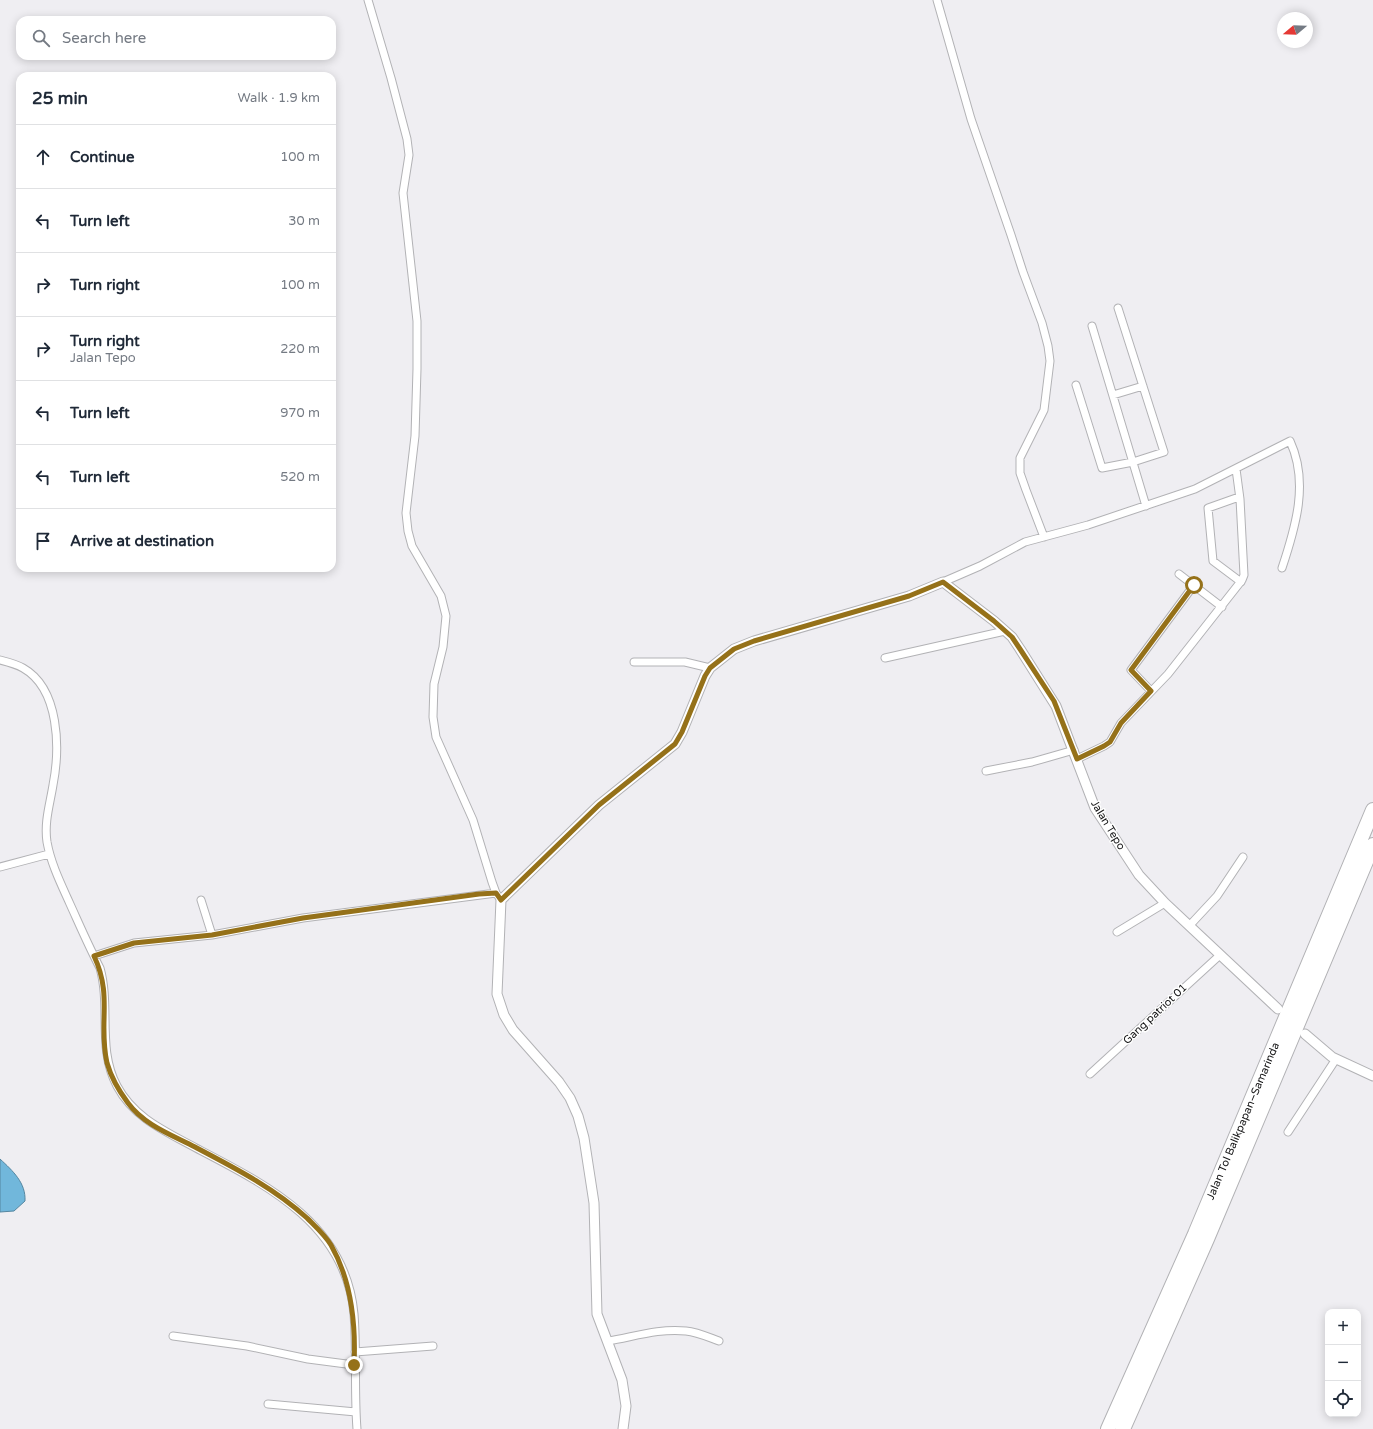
<!DOCTYPE html>
<html lang="en">
<head>
<meta charset="utf-8">
<style>
	body { margin:0; font-family:"Varela Round",sans-serif; background:#f2f2f3; color:#1f2937 }
	.controls { position:absolute; right:12px; bottom:12px; display:grid; overflow:hidden; border-radius:8px; box-shadow:0 2px 10px #0003 }
	.controls button { width:36px; height:36px; display:grid; place-items:center; padding:0; border:0; border-bottom:1px solid #e0e1e3; background:#fff; color:#1f2937; font:20px sans-serif }
	.compass { position:absolute; left:1277px; top:12px; width:36px; height:36px; border-radius:50%; background:#fff; box-shadow:0 2px 10px #0003; rotate:251deg }
	.stop { position:absolute; width:12px; height:12px; margin:-9px; border:3px solid #957119; border-radius:50%; background:#fff }
	.stop.end { background:#957119; border-color:#fff; box-shadow:0 1px 4px #0008 }
	.list { margin:0; padding:0; list-style:none }
	h2 { display:flex; justify-content:space-between; align-items:center; height:52px; margin:0; padding:0 16px; font-size:17px }
	h2 small { font-size:13px; font-weight:400; color:#747a83 }
	.list li { display:grid; grid-template-columns:26px 1fr auto; gap:12px; align-items:center; box-sizing:border-box; height:64px; padding:0 16px; border-top:1px solid #e0e1e3 }
	.list b { display:block; font-size:15px; white-space:nowrap }
	.list p { margin:0; font-size:13px; white-space:nowrap; color:#747a83 }
	.list em { font-size:13px; font-style:normal; color:#747a83 }
	.icon { flex:none; width:22px; height:22px; fill:none; stroke:currentColor; stroke-width:2; stroke-linecap:round; stroke-linejoin:round }
	.map { position:relative; flex:none; width:1373px; height:1429px; overflow:hidden }
	.search { position:absolute; background:#fff; box-shadow:0 2px 10px #0003; left:16px; top:16px; width:320px; height:44px; display:flex; align-items:center; gap:10px; box-sizing:border-box; padding:0 14px; border-radius:12px; color:#747a83; font-size:15px }
	.panel { position:absolute; background:#fff; box-shadow:0 2px 10px #0003; left:16px; top:72px; width:320px; height:500px; border-radius:12px }
	.map>svg:first-child { display:block }
	.water { fill:#71b7db; stroke:#5586a0 }
	.lines { fill:none; stroke-linecap:round; stroke-linejoin:round }
	.minor-casing { stroke:#b2b2b5; stroke-width:9 }
	.tertiary-casing { stroke:#b2b2b5; stroke-width:11 }
	.motorway-casing { stroke:#b2b2b5; stroke-width:16 }
	.minor { stroke:#fff; stroke-width:7 }
	.tertiary { stroke:#fff; stroke-width:9 }
	.motorway { stroke:#fff; stroke-width:14 }
	.route { stroke:#957119; stroke-width:5 }
	.labels { text-anchor:middle; dominant-baseline:central; stroke-width:3; stroke-linejoin:round; paint-order:stroke }
	.street-label { font-size:11px; fill:#151516; stroke:#fff }
</style>
</head>
<body>
<div class="map">
<svg width="1373" height="1429" viewBox="0 0 1373 1429">
	<rect width="100%" height="100%" fill="#efeef2"/>
	<path class="water" d="M0,1159C13,1171 26,1183 25,1201L14,1211L0,1212Z"/>
	<g class="lines">
		<defs>
			<path id="minor" d="M368,0L391,78L407,139L409,155L403,193L417,321V369L415,436L406,513L408,531L412,546L441,596L446,616L443,647L434,684L433,717L436,737L473,820L492,882L496,893L501,900
				M937,0L971,119L1011,235L1023,272L1042,323L1048,346L1050,361L1044,410L1020,458V473L1026,490L1044,537
				M1092,326L1146,506
				M1076,385L1102,468L1133,462L1164,452L1118,308
				M1113,395L1143,386
				M1239,497L1208,508L1213,561L1241,582
				M1179,574L1222,607
				M943,582L980,566L1025,542L1088,525L1195,489L1290,441C1309,482 1296,526 1282,568
				M885,658L1005,631
				M0,660C8,662 16,664 23,668C60,689 60,749 53,785C50,804 44,822 47,842C51,864 61,884 70,904C80,926 89,947 100,968C111,1007 97,1049 117,1086C134,1118 165,1131 196,1148C267,1185 346,1224 354,1314C357,1352 354,1391 357,1429
				M634,662H685L710,668
				M1151,691L1131,670L1194,585
				M1077,759L1104,746L1110,742L1121,723L1168,674L1242,580L1244,575L1240,499L1236,469
				M986,771L1032,762L1074,750
				M0,867L49,854
				M201,900L212,935
				M1190,925L1217,896L1243,857
				M1117,932L1165,903
				M94,956L134,943L212,935L303,918L496,893
				M1090,1074L1220,955
				M1288,1132L1336,1059
				M173,1336L247,1346L308,1359L354,1365
				M608,1341C633,1337 659,1328 686,1331C697,1332 708,1337 719,1341
				M355,1352L433,1346
				M268,1404L356,1412"/>
			<path id="tertiary" d="M1305,1034L1332,1057L1373,1076
				M623,1429L626,1406L622,1380L597,1314L594,1203L584,1138L578,1116L570,1098L559,1082L513,1030L504,1015L497,994L501,900L599,805L675,744L682,732L705,676L710,668L734,649L754,641L909,596L943,582L994,621L1012,637L1020,649L1056,706L1095,808L1139,875L1165,903L1278,1009"/>
			<path id="motorway" d="M1108,1429L1195,1234L1373,810
				M1123,1429L1207,1239L1373,845"/>
		</defs>
		<use href="#minor" class="minor-casing"/>
		<use href="#tertiary" class="tertiary-casing"/>
		<use href="#motorway" class="motorway-casing"/>
		<use href="#minor" class="minor"/>
		<use href="#tertiary" class="tertiary"/>
		<use href="#motorway" class="motorway"/>
	</g>
	<g class="lines">
		<path class="route" d="M354,1365C356,1324 352,1282 331,1245C325,1235 316,1227 307,1218C274,1188 235,1168 195,1147C172,1135 144,1125 128,1103C119,1091 111,1077 107,1063C98,1024 113,996 94,956L134,943L212,935L303,918L479,894L496,893L501,900L599,805L675,744L682,732L705,676L710,668L734,649L754,641L909,596L943,582L994,621L1012,637L1020,649L1054,701L1077,759L1104,746L1110,742L1121,723L1151,691L1131,670L1194,585"/>
	</g>
	<g class="labels">
		<g class="street-label">
			<text transform="translate(1108 825) rotate(59)">Jalan Tepo</text>
			<text transform="translate(1155 1014) rotate(-43)">Gang patriot 01</text>
			<text transform="translate(1243 1121) rotate(-67)">Jalan Tol Balikpapan–Samarinda</text>
		</g>
	</g>
</svg>
<div class="controls">
<button>+</button>
<button>−</button>
<button><svg class="icon" aria-label="locate" viewBox="0 0 24 24"><circle cx="12" cy="12" r="6"/><path d="M12 2v4M12 18v4M2 12h4M18 12h4"/></svg></button>
</div>
<svg class="compass" viewBox="-18 -18 36 36"><path d="M0-13l5 13h-10z" fill="#e53935"/><path d="M0 13l5-13h-10z" fill="#747a83"/></svg>
<div class="stop" style="left:1194px;top:585px"></div>
<div class="stop end" style="left:354px;top:1365px"></div>
<div class="search"><svg class="icon" aria-label="search" viewBox="0 0 24 24"><circle cx="10" cy="10" r="6"/><path d="M15 15l6 6"/></svg>Search here</div>
<section class="panel">
<h2>25 min<small>Walk · 1.9 km</small></h2>
<ul class="list">
<li><svg class="icon" aria-label="ahead" viewBox="0 0 24 24"><path d="M12 20V5M6 11l6-6 6 6"/></svg><div><b>Continue</b></div><em>100 m</em></li>
<li><svg class="icon" aria-label="left" viewBox="0 0 24 24"><path d="M17 20v-9H6M10 6l-5 5 5 5"/></svg><div><b>Turn left</b></div><em>30 m</em></li>
<li><svg class="icon" aria-label="right" viewBox="0 0 24 24"><path d="M7 20v-9h11M14 6l5 5-5 5"/></svg><div><b>Turn right</b></div><em>100 m</em></li>
<li><svg class="icon" aria-label="right" viewBox="0 0 24 24"><path d="M7 20v-9h11M14 6l5 5-5 5"/></svg><div><b>Turn right</b><p>Jalan Tepo</p></div><em>220 m</em></li>
<li><svg class="icon" aria-label="left" viewBox="0 0 24 24"><path d="M17 20v-9H6M10 6l-5 5 5 5"/></svg><div><b>Turn left</b></div><em>970 m</em></li>
<li><svg class="icon" aria-label="left" viewBox="0 0 24 24"><path d="M17 20v-9H6M10 6l-5 5 5 5"/></svg><div><b>Turn left</b></div><em>520 m</em></li>
<li><svg class="icon" aria-label="arrive" viewBox="0 0 24 24"><path d="M6 21V4h12l-3 4 3 4H6"/></svg><div><b>Arrive at destination</b></div></li>
</ul>
</section>
</div>
</body>
</html>
